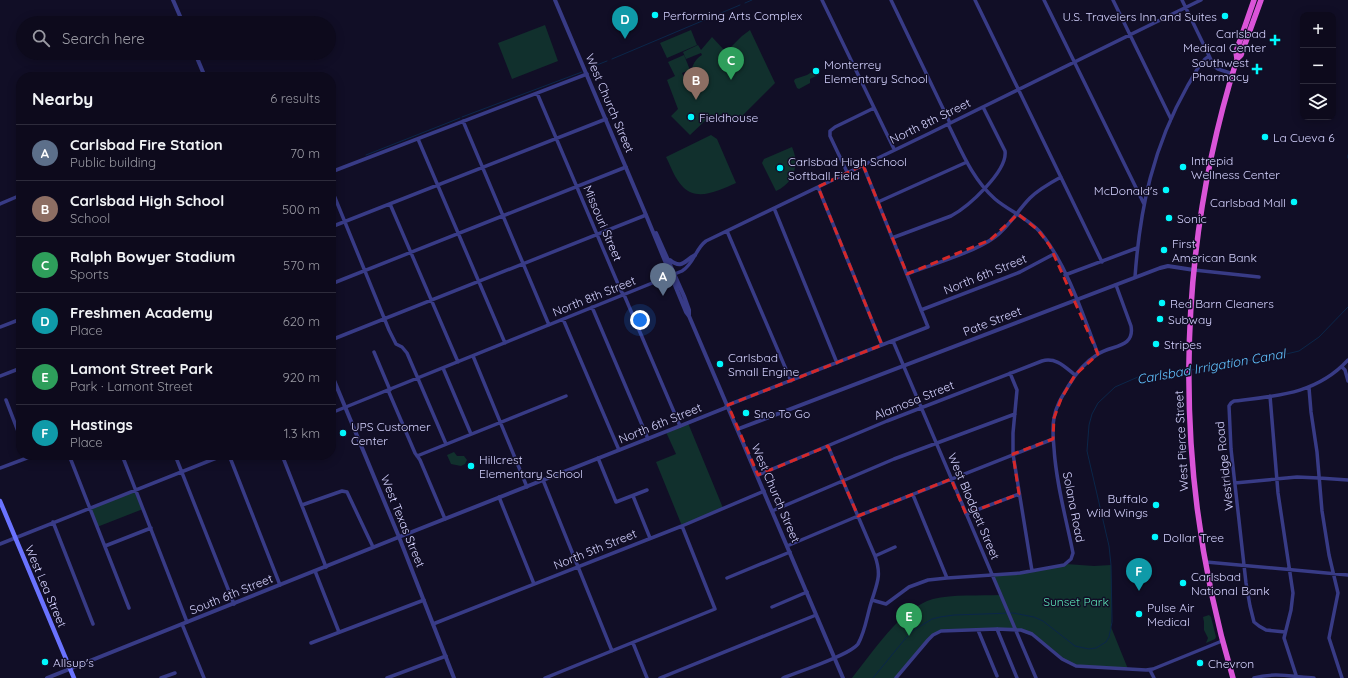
<!DOCTYPE html>
<html lang="en">
<head>
<meta charset="utf-8">
<style>
	body { margin:0; font-family:Quicksand,sans-serif; background:#161325; color:#f1f3f6 }
	.controls { position:absolute; right:12px; top:12px; display:grid; overflow:hidden; border-radius:8px; box-shadow:0 2px 10px #0003 }
	.controls button { width:36px; height:36px; display:grid; place-items:center; padding:0; border:0; border-bottom:1px solid #2d2b3b; background:#0d0a1c; color:#f1f3f6; font:20px sans-serif }
	.you { position:absolute; left:640px; top:320px; width:14px; height:14px; margin:-10px; border:3px solid #fff; border-radius:50%; background:#1a73e8; box-shadow:0 0 0 6px #1a73e833 }
	.badge { display:grid; place-items:center; width:26px; height:26px; border-radius:50%; background:#ea580c; color:#fff; font-size:13px; font-weight:700 }
	.pin { position:absolute; translate:-50% -33px; filter:drop-shadow(0 1px 2px #0008) }
	.pin::after { content:''; position:absolute; top:21px; width:14px; height:12px; background:inherit; clip-path:polygon(0 0,100% 0,50% 100%) }
	.list { margin:0; padding:0; list-style:none }
	h2 { display:flex; justify-content:space-between; align-items:center; height:52px; margin:0; padding:0 16px; font-size:17px }
	h2 small { font-size:13px; font-weight:400; color:#9a9aa3 }
	.list li { display:grid; grid-template-columns:26px 1fr auto; gap:12px; align-items:center; box-sizing:border-box; height:56px; padding:0 16px; border-top:1px solid #2d2b3b }
	.list b { display:block; font-size:15px; white-space:nowrap }
	.list p { margin:0; font-size:13px; white-space:nowrap; color:#9a9aa3 }
	.list em { font-size:13px; font-style:normal; color:#9a9aa3 }
	.icon { flex:none; width:22px; height:22px; fill:none; stroke:currentColor; stroke-width:2; stroke-linecap:round; stroke-linejoin:round }
	.map { position:relative; flex:none; width:1348px; height:678px; overflow:hidden }
	.search { position:absolute; background:#0d0a1c; box-shadow:0 2px 10px #0003; left:16px; top:16px; width:320px; height:44px; display:flex; align-items:center; gap:10px; box-sizing:border-box; padding:0 14px; border-radius:22px; color:#9a9aa3; font-size:15px }
	.panel { position:absolute; background:#0d0a1c; box-shadow:0 2px 10px #0003; left:16px; top:72px; width:320px; height:388px; border-radius:16px }
	.map>svg:first-child { display:block }
	.green { fill:#11302d }
	.lines { fill:none; stroke-linecap:round; stroke-linejoin:round }
	.stream { stroke:#0b2649; stroke-width:1 }
	.minor { stroke:#383b86; stroke-width:3.5 }
	.tertiary { stroke:#383b86; stroke-width:4 }
	.secondary { stroke:#6a73ff; stroke-width:4.5 }
	.trunk { stroke:#da54d8; stroke-width:5.5 }
	.marked { fill:none; stroke:#d62828; stroke-width:3; stroke-dasharray:8 5; stroke-linejoin:round }
	.poi-dot { fill:#00f9fe; stroke:#110e26; stroke-width:1.5 }
	.labels { text-anchor:middle; dominant-baseline:central; stroke-width:3; stroke-linejoin:round; paint-order:stroke }
	.poi-label { font-size:12px; fill:#d5d3ff; stroke:#110e26; text-anchor:start }
	.street-label { font-size:12px; fill:#d5d3ff; stroke:#110e26 }
	.park-label { font-size:12px; fill:#5ce3b6; stroke:#110e26 }
	.water-label { font-size:13px; font-style:italic; fill:#61c3ff; stroke:#110e26 }
</style>
</head>
<body>
<div class="map">
<svg width="1348" height="678" viewBox="0 0 1348 678">
	<rect width="100%" height="100%" fill="#110e26"/>
	<path class="green" d="M545,25L558,61L512,79L498,43Z
		M691,30L697,45L667,58L660,43Z
		M750,30L775,83L738,120L708,118L690,135L671,116L678,109L667,80L675,76L668,62L684,55L690,70L682,73L689,87C690,76 691,61 702,55L701,53L686,59L683,52L698,45L701,50L712,37L726,52L742,36Z
		M815,70L818,75L810,79V83L799,89L797,88L794,81L795,79L807,75Z
		M711,135L717,139L736,183C720,190 697,202 683,187C675,179 671,167 666,157Z
		M792,147C800,165 794,183 776,191L762,163L764,159Z
		M688,423L723,508L682,526L656,462L676,454L666,432Z
		M454,452L457,456H464L467,460L465,464L461,466L451,464L447,455Z
		M136,490L143,509L97,527L89,508Z
		M1066,564L1094,566L1111,565L1112,594L1111,627L1128,669L1082,667L1067,662L1037,638L1016,629L941,631L935,634L896,678H852C872,653 901,608 933,599C952,594 980,596 1000,595L993,575L1015,574Z
		M1209,615L1211,617L1216,637L1215,639L1206,643L1208,638L1204,630V622L1203,617Z"/>
	<g class="lines">
		<path class="stream" d="M745,3L752,0
			M612,59L740,5
			M589,68L607,61
			M462,117L582,72
			M366,155L460,118
			M1348,155V158
			M1191,370L1282,355L1299,351L1319,337L1348,307
			M873,678L905,639L914,630L932,619L940,617L954,615L1013,613L1034,617L1043,621L1075,646L1089,649L1096,648L1106,642L1109,637L1112,622L1111,565L1109,546L1087,451L1089,425L1092,414L1098,403L1115,387L1138,377L1186,370"/>
		<path class="minor" d="M822,0L894,149
			M891,0L950,123
			M975,0L1102,262
			M1044,0L1144,204
			M1113,0L1171,119
			M1182,0L1214,66L1218,69L1233,74
			M537,93L621,291L625,297L680,426
			M463,121L549,325
			M948,124C961,150 972,179 995,199C1009,211 1028,218 1041,233C1067,265 1083,315 1098,354
			M418,139L505,343
			M331,172L587,74
			M847,172L830,136V131L835,127L874,108
			M818,187L882,345
			M331,188L389,330L396,344L402,347L407,353L446,444
			M878,202L967,162
			M0,204L21,195
			M390,204L458,362
			M774,208L837,363
			M331,227L606,119
			M727,231L791,381
			M892,238L951,216C968,207 1008,171 1005,151L983,107
			M1194,270L1259,277
			M907,274C933,264 973,253 995,237C1010,226 1017,211 1030,198C1039,189 1050,183 1061,177
			M1065,275L1137,248
			M1135,277C1140,207 1153,147 1188,85C1194,76 1199,62 1209,56
			M331,284L626,167
			M592,307L648,439
			M921,310L1020,272L1054,254
			M563,319L619,450
			M0,327L21,319
			M331,340L646,215
			M893,341L1036,678
			M374,352L390,390
			M473,356L527,487
			M1342,367L1345,370L1348,381
			M443,368L471,434
			M1010,373L1017,390L1013,433V454L1032,571
			M0,376L21,368
			M1309,388L1311,412L1317,452L1322,511L1329,555L1338,593L1329,638L1342,678
			M388,390L415,453L420,460L445,519
			M1270,396L1278,493L1293,593L1291,610L1284,638L1297,678
			M6,400L21,439
			M728,405L928,327L863,165
			M331,413L682,271C694,264 695,249 706,241L930,133L1201,0
			M69,455L129,608
			M122,455L187,622
			M175,455L234,604
			M229,455L280,585
			M282,455L326,567
			M417,456L566,396
			M598,458L616,502L647,490
			M0,468L35,455
			M758,475L887,421L1042,361C1056,357 1065,367 1075,375
			M543,480L612,651
			M1235,483L1297,477L1319,478L1348,480
			M913,495L947,578
			M633,496L650,538
			M499,497L534,584
			M302,505L342,491L347,492L373,547
			M772,511L894,459L1015,414
			M966,514L1019,494
			M53,522L93,624
			M0,544L224,455
			M105,546L151,528
			M787,546L858,516L1053,439
			M875,556L895,547
			M1206,562L1348,575
			M315,571L339,632
			M727,578L790,552
			M872,600L886,604L909,587L928,580L947,578L1020,573L1064,565L1071,559L1073,553C1066,518 1056,483 1054,448C1053,438 1052,427 1054,418C1056,405 1063,395 1069,385C1076,373 1087,361 1098,354C1112,345 1135,348 1131,326L1116,285
			M772,607L807,592
			M182,624L204,678
			M433,624L682,526L764,491
			M997,629L1017,678
			M978,630L997,676
			M1285,632L1266,630L1259,626L1254,622L1250,606L1246,583L1231,449L1229,406L1231,403L1234,401C1277,396 1317,394 1348,360
			M311,643L424,600
			M633,643L647,678
			M1150,670L1154,678
			M161,678L175,673
			M387,678L446,656
			M545,678L715,609L682,526
			M660,678L816,615
			M783,678C798,672 850,655 858,644C865,632 867,616 871,603C877,583 882,576 875,556L828,446
			M896,678L928,640L933,635L941,631L997,629L1021,630L1032,634L1062,659L1076,666L1146,670L1153,669L1222,641
			M1254,678C1273,672 1295,677 1314,678"/>
		<path class="tertiary" d="M173,0L183,23
			M555,0L646,215L686,312L689,316L843,678
			M195,53L205,77
			M656,233L684,296L689,310V315
			M670,260C682,270 685,260 695,255
			M331,373L399,537L454,678
			M738,429L1160,268L1168,266L1194,270
			M47,678L399,537L680,426L725,408L728,405"/>
		<path class="secondary" d="M0,501L74,678"/>
		<path class="trunk" d="M1237,59L1236,52L1254,0
			M1233,678C1173,477 1174,259 1237,59L1241,55L1261,0"/>
	</g>
	<path class="marked" d="M863,165L907,274L990,240L1018,214L1038,230L1050,246L1098,354L1075,375L1061,399L1054,418L1053,439L1013,454L1019,494L966,514L951,479L858,516L828,446L758,475L728,405L882,345L818,187Z"/>
	<g class="poi-dot">
		<circle cx="655" cy="15" r="4"/>
		<circle cx="1225" cy="16" r="4"/>
		<path d="M1273 34h4v4h4v4h-4v4h-4v-4h-4v-4h4z"/>
		<path d="M1255 63h4v4h4v4h-4v4h-4v-4h-4v-4h4z"/>
		<circle cx="816" cy="71" r="4"/>
		<circle cx="691" cy="117" r="4"/>
		<circle cx="1265" cy="137" r="4"/>
		<circle cx="1183" cy="167" r="4"/>
		<circle cx="780" cy="168" r="4"/>
		<circle cx="1166" cy="190" r="4"/>
		<circle cx="1294" cy="202" r="4"/>
		<circle cx="1169" cy="218" r="4"/>
		<circle cx="1164" cy="250" r="4"/>
		<circle cx="1162" cy="303" r="4"/>
		<circle cx="1160" cy="319" r="4"/>
		<circle cx="1156" cy="344" r="4"/>
		<circle cx="720" cy="364" r="4"/>
		<circle cx="746" cy="413" r="4"/>
		<circle cx="343" cy="433" r="4"/>
		<circle cx="471" cy="466" r="4"/>
		<circle cx="1156" cy="505" r="4"/>
		<circle cx="1155" cy="537" r="4"/>
		<circle cx="1183" cy="583" r="4"/>
		<circle cx="1139" cy="614" r="4"/>
		<circle cx="45" cy="662" r="4"/>
		<circle cx="1200" cy="663" r="4"/>
	</g>
	<g class="labels">
		<g class="poi-label">
			<text x="663" y="15">Performing Arts Complex</text>
			<text x="1217" y="16" text-anchor="end">U.S. Travelers Inn and Suites</text>
			<text x="1266" y="33" text-anchor="end">Carlsbad<tspan x="1266" dy="14">Medical Center</tspan></text>
			<text x="1249" y="62" text-anchor="end">Southwest<tspan x="1249" dy="14">Pharmacy</tspan></text>
			<text x="824" y="64">Monterrey<tspan x="824" dy="14">Elementary School</tspan></text>
			<text x="699" y="117">Fieldhouse</text>
			<text x="1273" y="137">La Cueva 6</text>
			<text x="1191" y="160">Intrepid<tspan x="1191" dy="14">Wellness Center</tspan></text>
			<text x="788" y="161">Carlsbad High School<tspan x="788" dy="14">Softball Field</tspan></text>
			<text x="1158" y="190" text-anchor="end">McDonald's</text>
			<text x="1286" y="202" text-anchor="end">Carlsbad Mall</text>
			<text x="1177" y="218">Sonic</text>
			<text x="1172" y="243">First<tspan x="1172" dy="14">American Bank</tspan></text>
			<text x="1170" y="303">Red Barn Cleaners</text>
			<text x="1168" y="319">Subway</text>
			<text x="1164" y="344">Stripes</text>
			<text x="728" y="357">Carlsbad<tspan x="728" dy="14">Small Engine</tspan></text>
			<text x="754" y="413">Sno To Go</text>
			<text x="351" y="426">UPS Customer<tspan x="351" dy="14">Center</tspan></text>
			<text x="479" y="459">Hillcrest<tspan x="479" dy="14">Elementary School</tspan></text>
			<text x="1148" y="498" text-anchor="end">Buffalo<tspan x="1148" dy="14">Wild Wings</tspan></text>
			<text x="1163" y="537">Dollar Tree</text>
			<text x="1191" y="576">Carlsbad<tspan x="1191" dy="14">National Bank</tspan></text>
			<text x="1147" y="607">Pulse Air<tspan x="1147" dy="14">Medical</tspan></text>
			<text x="53" y="662">Allsup's</text>
			<text x="1208" y="663">Chevron</text>
		</g>
		<g class="street-label">
			<text transform="translate(610 103) rotate(67)">West Church Street</text>
			<text transform="translate(930 121) rotate(-26)">North 8th Street</text>
			<text transform="translate(603 223) rotate(67)">Missouri Street</text>
			<text transform="translate(985 274) rotate(-22)">North 6th Street</text>
			<text transform="translate(594 296) rotate(-22)">North 8th Street</text>
			<text transform="translate(992 321) rotate(-21)">Pate Street</text>
			<text transform="translate(914 400) rotate(-22)">Alamosa Street</text>
			<text transform="translate(660 423) rotate(-22)">North 6th Street</text>
			<text transform="translate(1181 441) rotate(-93)">West Pierce Street</text>
			<text transform="translate(1224 466) rotate(-96)">Westridge Road</text>
			<text transform="translate(776 493) rotate(67)">West Church Street</text>
			<text transform="translate(974 506) rotate(67)">West Blodgett Street</text>
			<text transform="translate(1074 507) rotate(79)">Solana Road</text>
			<text transform="translate(403 521) rotate(68)">West Texas Street</text>
			<text transform="translate(595 549) rotate(-22)">North 5th Street</text>
			<text transform="translate(46 586) rotate(67)">West Lea Street</text>
			<text transform="translate(231 594) rotate(-22)">South 6th Street</text>
		</g>
		<g class="park-label">
			<text x="1076" y="601">Sunset Park</text>
		</g>
		<g class="water-label">
			<text transform="translate(1211 366) rotate(-10)">Carlsbad Irrigation Canal</text>
		</g>
	</g>
</svg>
<div class="controls">
<button>+</button>
<button>−</button>
<button><svg class="icon" aria-label="layers" viewBox="0 0 24 24"><path d="M12 4l9 5-9 5-9-5zM3 14l9 5 9-5"/></svg></button>
</div>
<div class="you"></div>
<div class="pin badge" style="left:663px;top:296px;background:#5c6f8a">A</div>
<div class="pin badge" style="left:696px;top:100px;background:#8d6e63">B</div>
<div class="pin badge" style="left:731px;top:80px;background:#2e9e5b">C</div>
<div class="pin badge" style="left:625px;top:39px;background:#0f9aa8">D</div>
<div class="pin badge" style="left:909px;top:636px;background:#2e9e5b">E</div>
<div class="pin badge" style="left:1139px;top:591px;background:#0f9aa8">F</div>
<div class="search"><svg class="icon" aria-label="search" viewBox="0 0 24 24"><circle cx="10" cy="10" r="6"/><path d="M15 15l6 6"/></svg>Search here</div>
<section class="panel">
<h2>Nearby<small>6 results</small></h2>
<ul class="list">
<li><span class="badge" style="background:#5c6f8a">A</span><div><b>Carlsbad Fire Station</b><p>Public building</p></div><em>70 m</em></li>
<li><span class="badge" style="background:#8d6e63">B</span><div><b>Carlsbad High School</b><p>School</p></div><em>500 m</em></li>
<li><span class="badge" style="background:#2e9e5b">C</span><div><b>Ralph Bowyer Stadium</b><p>Sports</p></div><em>570 m</em></li>
<li><span class="badge" style="background:#0f9aa8">D</span><div><b>Freshmen Academy</b><p>Place</p></div><em>620 m</em></li>
<li><span class="badge" style="background:#2e9e5b">E</span><div><b>Lamont Street Park</b><p>Park · Lamont Street</p></div><em>920 m</em></li>
<li><span class="badge" style="background:#0f9aa8">F</span><div><b>Hastings</b><p>Place</p></div><em>1.3 km</em></li>
</ul>
</section>
</div>
</body>
</html>
